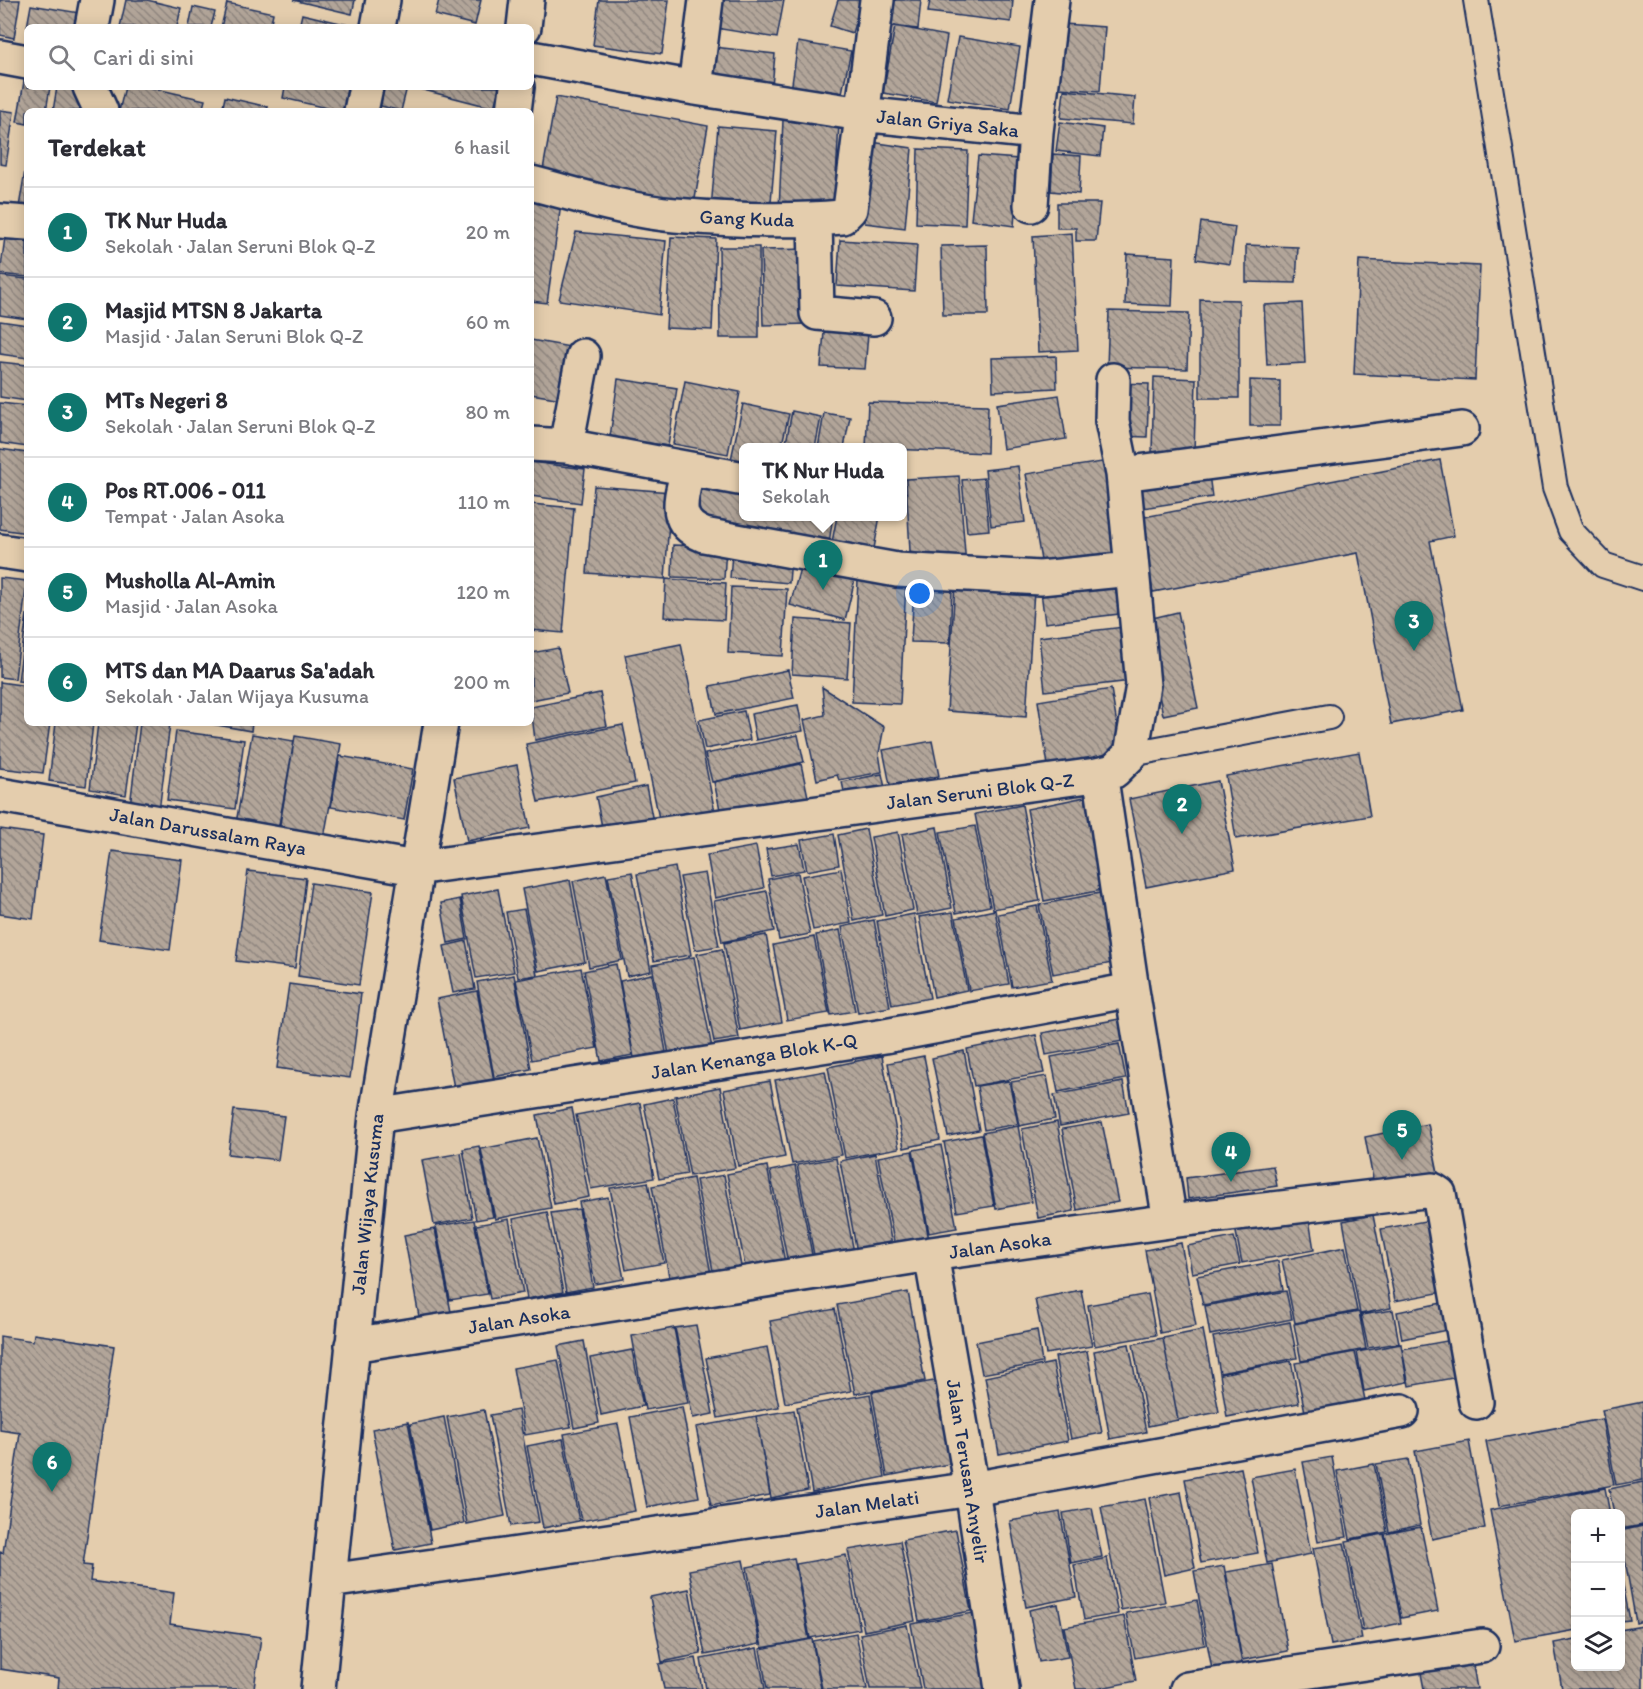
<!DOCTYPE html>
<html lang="id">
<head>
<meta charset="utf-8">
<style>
	body { margin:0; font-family:Itim,sans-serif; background:#f2f2f3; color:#2b2b33 }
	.controls { position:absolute; right:18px; bottom:18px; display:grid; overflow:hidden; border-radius:9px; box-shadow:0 3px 15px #0003 }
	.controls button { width:54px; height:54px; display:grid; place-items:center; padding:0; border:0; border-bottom:2px solid #e1e1e2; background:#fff; color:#2b2b33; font:30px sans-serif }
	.you { position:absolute; left:920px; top:594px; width:21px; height:21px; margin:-15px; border:4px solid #fff; border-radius:50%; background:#1a73e8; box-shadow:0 0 0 9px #1a73e833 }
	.badge { display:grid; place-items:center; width:39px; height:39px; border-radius:50%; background:#0f766e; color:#fff; font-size:20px; font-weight:700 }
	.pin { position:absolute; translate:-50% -50px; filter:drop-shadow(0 2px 3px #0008) }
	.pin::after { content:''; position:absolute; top:32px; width:21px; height:18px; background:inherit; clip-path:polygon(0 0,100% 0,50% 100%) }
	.popup { position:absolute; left:739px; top:443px; width:168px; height:78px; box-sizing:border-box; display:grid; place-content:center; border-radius:9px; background:#fff; filter:drop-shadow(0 2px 4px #0005); font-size:20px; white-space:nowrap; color:#7c7c81 }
	.popup b { font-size:22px; color:#2b2b33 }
	.popup::after { content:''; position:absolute; left:50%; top:100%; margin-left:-12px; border:12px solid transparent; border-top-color:#fff }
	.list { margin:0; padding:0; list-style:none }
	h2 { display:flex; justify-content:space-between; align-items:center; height:78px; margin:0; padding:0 24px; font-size:26px }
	h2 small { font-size:20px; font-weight:400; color:#7c7c81 }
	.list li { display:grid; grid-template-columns:39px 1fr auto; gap:18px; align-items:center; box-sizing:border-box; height:90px; padding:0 24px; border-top:2px solid #e1e1e2 }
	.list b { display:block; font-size:22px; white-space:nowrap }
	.list p { margin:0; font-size:20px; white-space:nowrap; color:#7c7c81 }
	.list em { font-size:20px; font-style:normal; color:#7c7c81 }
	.icon { flex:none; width:33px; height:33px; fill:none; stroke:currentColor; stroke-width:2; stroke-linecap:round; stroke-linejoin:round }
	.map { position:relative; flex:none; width:1643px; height:1689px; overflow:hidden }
	.search { position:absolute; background:#fff; box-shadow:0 3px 15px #0003; left:24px; top:24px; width:510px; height:66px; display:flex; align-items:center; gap:15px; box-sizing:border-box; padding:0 21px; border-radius:9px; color:#7c7c81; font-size:22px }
	.panel { position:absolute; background:#fff; box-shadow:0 3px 15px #0003; left:24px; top:108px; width:510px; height:618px; border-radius:9px }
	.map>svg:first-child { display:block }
	.building { fill:url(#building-back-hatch); stroke:#1b2f5e; stroke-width:1.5 }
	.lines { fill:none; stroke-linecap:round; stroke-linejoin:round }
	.lane-casing { stroke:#1b2f5e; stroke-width:28 }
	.street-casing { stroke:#1b2f5e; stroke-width:38 }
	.lane { stroke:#e4cdad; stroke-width:24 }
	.street { stroke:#e4cdad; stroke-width:33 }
	.labels { text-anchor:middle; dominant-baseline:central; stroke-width:5; stroke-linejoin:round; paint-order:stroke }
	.street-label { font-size:20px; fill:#1b2f5e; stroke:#e4cdad }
</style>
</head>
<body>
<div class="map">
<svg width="1643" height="1689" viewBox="0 0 1643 1689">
	<defs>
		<pattern id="building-back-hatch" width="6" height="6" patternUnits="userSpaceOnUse" patternTransform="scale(1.5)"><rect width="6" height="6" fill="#b2a599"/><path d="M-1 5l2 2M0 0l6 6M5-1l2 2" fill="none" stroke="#908780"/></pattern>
	</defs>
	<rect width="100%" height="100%" fill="#e4cdad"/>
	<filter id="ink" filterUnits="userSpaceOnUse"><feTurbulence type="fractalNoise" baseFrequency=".0167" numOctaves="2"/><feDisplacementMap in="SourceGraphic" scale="12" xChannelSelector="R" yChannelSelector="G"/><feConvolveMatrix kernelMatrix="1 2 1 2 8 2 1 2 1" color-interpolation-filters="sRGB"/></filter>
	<g filter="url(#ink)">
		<path class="building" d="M0,0H20L14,38L0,35Z
			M126,0H147L181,8L177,27H120Z
			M293,0H355L352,14Z
			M439,0H481L475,25L435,15Z
			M599,0H669L662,54L593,45Z
			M720,0H784L777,38L715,28Z
			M838,0H862L852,33L830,26Z
			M892,0H921L918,29L890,26Z
			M930,0H1013L1011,22L928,12Z
			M227,3L273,13L270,27H221Z
			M31,5L86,14L84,27H27Z
			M193,7L215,12L211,27H189Z
			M302,14L357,27H299Z
			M1064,24L1105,27L1100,91L1059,88Z
			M895,26L947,36L936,102L883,93Z
			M958,37L1020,47L1010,109L947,99Z
			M798,42L851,51L840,102L791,91Z
			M714,47L775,54L772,87L711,81Z
			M26,70L27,87H50L46,111H27V124L17,122Z
			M57,87H83L86,111H53Z
			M125,87H148L205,100L202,111H119Z
			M285,87H357L351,111H339L283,98Z
			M368,87H407L401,111L365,102Z
			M412,87H499L494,108Z
			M1064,90L1135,97L1133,124L1061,118Z
			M225,97L268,107L267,111H222Z
			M556,97L708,126L694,204L542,175Z
			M0,110L14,112L6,165L0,164Z
			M783,120L839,123L834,213L779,210Z
			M1060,122L1103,128L1100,156L1056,151Z
			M718,126L777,131L770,214L711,209Z
			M871,142L912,148L905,228L865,223Z
			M918,149L968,151L965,225L916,223Z
			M1053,154L1081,156L1079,194L1051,191Z
			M978,156L1019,159L1014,226L971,220Z
			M27,159V215L18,213Z
			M531,199L561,204L547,303L531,301Z
			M1057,203H1100L1096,241H1076V228H1057Z
			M1201,222L1235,227L1230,264L1196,259Z
			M6,230L27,233V277L0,274Z
			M576,232L666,241L659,315L559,300Z
			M1072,233L1078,350L1038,352L1033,236Z
			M671,237L716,239L712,330L666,328Z
			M840,240L917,245L914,291L837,286Z
			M987,245L988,315H943L941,246Z
			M1246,245L1298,247L1296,283L1246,282Z
			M719,247H759V338H720Z
			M809,249L811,324L763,325L761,250Z
			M1127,254L1174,257L1172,306L1125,304Z
			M1359,260L1480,266L1475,380L1354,374Z
			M0,276L27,279V319L0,315Z
			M1200,299L1239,300V398H1200Z
			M1302,303L1305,363L1267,365L1264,305Z
			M1109,311L1189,313L1187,369L1107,367Z
			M0,321L27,325V358L0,354Z
			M824,332L868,334L865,369L821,367Z
			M531,340L576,348L568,400L531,394Z
			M1056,356L1057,388L993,391L992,358Z
			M0,362L27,365V401L0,397Z
			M1154,377L1196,379L1194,453L1152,452Z
			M618,379L677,388L668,446L610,437Z
			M1250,380L1280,381V426H1250Z
			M685,381L740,392L728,454L673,444Z
			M1118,383L1149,384L1147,437L1117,436Z
			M1059,395L1066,439L1003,449L997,404Z
			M868,402L988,405L987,453L866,448Z
			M0,403L27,406V447L0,443Z
			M743,404L789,414L781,448H744V467L730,464Z
			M792,411L821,417L815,448H785Z
			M824,413L850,417L844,448H818Z
			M0,449L27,453V533L0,529Z
			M1440,460L1454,536L1430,541L1463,710L1391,724L1358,553L1153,592L1139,518Z
			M1108,461L1124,558L1043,572L1026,474Z
			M531,462L585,469L581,503L531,496Z
			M1018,466L1025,522L991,526L985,470Z
			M1208,467L1212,497L1137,509L1133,479Z
			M959,476L966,566L911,569L906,479Z
			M984,478L989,530L967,532L962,480Z
			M701,483L744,489V516H833L828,550L694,529Z
			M594,486L671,492L665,579L587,573Z
			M531,504L574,508L563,633L531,630Z
			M837,516H880L873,554L831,547Z
			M673,545L726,547L724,579L672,577Z
			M732,553L791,558L789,583L730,578Z
			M802,561L856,575L845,620L790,605Z
			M1114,576L1119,614L1045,623L1040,584Z
			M0,578L27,581L15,679L0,677Z
			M666,579L726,583L724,620L664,617Z
			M858,580L906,583L900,704L852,702Z
			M955,584L1034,590L1026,717L947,711Z
			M914,586L952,589L950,643L911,642Z
			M731,587L787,589L783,656L728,653Z
			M1178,612L1198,708L1163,715L1144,620Z
			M27,614V682L18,681Z
			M795,619L851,623L847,678L792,674Z
			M1124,627L1131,681L1045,691L1039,637Z
			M681,644L716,817L661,828L625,655Z
			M558,648L568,693L531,700V653Z
			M788,670L794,698L716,714L710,686Z
			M0,682L27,686V723H50L43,773L0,768Z
			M822,687L884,727L879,753L882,772L839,780L837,775L817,780L804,720L825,715Z
			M1111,689L1123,760L1049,772L1038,701Z
			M600,693L607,726L535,740L531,707Z
			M798,705L803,731L756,740L751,714Z
			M744,711L750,740L705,749L699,720Z
			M56,723H93L86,786L49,781Z
			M98,723H136L126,795L90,789Z
			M140,723L170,724L159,811L130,806Z
			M206,723H252L251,731Z
			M623,725L635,783L538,802L526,744Z
			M176,731L244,740L235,809L167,800Z
			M252,734L294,741L278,830L236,823Z
			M798,735L804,762L712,782L705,754Z
			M295,736L341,744L324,838L279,830Z
			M932,741L939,776L890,785L883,750Z
			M1359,752L1370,816L1236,839L1226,776Z
			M340,756L413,769L404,820L331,807Z
			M801,764L810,806L723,823L714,782Z
			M517,765L530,828L467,841L454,778Z
			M882,774L887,797L847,805L842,782Z
			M1218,781L1235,869L1146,887L1129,799Z
			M646,786L654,827L604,837L596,797Z
			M1085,797L1103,890L1044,901L1027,809Z
			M1022,805L1040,901L993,909L975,814Z
			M975,826L990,906L956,913L940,832Z
			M937,827L952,908L917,915L902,834Z
			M0,829L43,835L33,919L0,914Z
			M866,829L882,915L854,921L838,835Z
			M898,832L913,910L885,916L871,837Z
			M834,834L839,865L807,871L801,840Z
			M799,844L804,870L771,876L766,849Z
			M756,846L764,888L715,898L707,855Z
			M112,851L182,860L170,950L99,940Z
			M675,867L691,955L654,961L637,874Z
			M841,869L851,923L813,930L802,876Z
			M248,871L306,878L295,968L236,961Z
			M632,872L651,971L627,976L608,876Z
			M705,873L719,946L695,950L680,877Z
			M798,873L810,934L779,940L768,879Z
			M606,874L622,960L589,967L573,881Z
			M570,880L585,962L538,971L522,889Z
			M311,883L373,892L359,985L298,976Z
			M498,889L514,972L476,978L461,896Z
			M767,891L774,931L722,942L714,901Z
			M1105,892L1118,962L1053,974L1039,905Z
			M460,899L467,939L448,943L441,903Z
			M1037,906L1052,980L1012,987L998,914Z
			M524,909L537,975L518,978L506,912Z
			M995,910L1009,984L969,991L956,918Z
			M953,912L967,990L934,997L919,917Z
			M914,914L930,998L892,1005L877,921Z
			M874,920L890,1007L858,1013L842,927Z
			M840,930L855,1011L831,1015L816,935Z
			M766,935L782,1022L740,1030L724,943Z
			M814,937L829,1013L787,1020L773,945Z
			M466,941L475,989L453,993L444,946Z
			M722,949L739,1038L714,1042L697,954Z
			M694,957L712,1048L669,1055L652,965Z
			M616,964L633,1055L601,1061L584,971Z
			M581,968L597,1048L532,1060L516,980Z
			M652,974L666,1052L634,1058L620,981Z
			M514,975L531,1069L494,1077L477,982Z
			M289,984L361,994L350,1078L277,1068Z
			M477,991L494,1081L454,1088L437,999Z
			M1120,1019L1123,1041L1046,1055L1042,1033Z
			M1036,1035L1044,1073L974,1086L967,1049Z
			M1119,1044L1126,1079L1058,1092L1051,1057Z
			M964,1051L979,1130L948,1136L932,1058Z
			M882,1056L899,1148L845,1158L828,1067Z
			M924,1056L940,1140L904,1148L888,1063Z
			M825,1071L842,1155L792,1164L775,1080Z
			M1047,1076L1055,1119L1019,1126L1011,1082Z
			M770,1081L785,1157L738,1166L724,1090Z
			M1009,1081L1018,1124L984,1130L977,1086Z
			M1123,1082L1129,1113L1060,1126L1054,1095Z
			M720,1087L735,1168L690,1176L675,1096Z
			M673,1098L687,1174L659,1179L644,1104Z
			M640,1103L654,1178L591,1189L576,1115Z
			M572,1108L589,1197L554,1204L537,1115Z
			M234,1110L284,1116L278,1160L228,1154Z
			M1057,1122L1074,1211L1038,1218L1022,1129Z
			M1102,1122L1118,1202L1077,1210L1062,1129Z
			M1428,1124L1440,1183L1376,1195L1365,1137Z
			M1018,1126L1032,1202L996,1209L982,1133Z
			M981,1135L994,1206L957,1212L944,1142Z
			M537,1138L551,1208L495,1219L481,1149Z
			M941,1145L957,1228L929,1233L913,1150Z
			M479,1146L493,1217L476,1220L463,1149Z
			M912,1151L930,1245L896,1252L878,1157Z
			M461,1153L472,1218L434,1225L422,1160Z
			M875,1154L894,1256L859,1263L840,1161Z
			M836,1158L856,1263L817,1271L797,1165Z
			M767,1166L786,1268L747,1276L727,1174Z
			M795,1166L815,1270L790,1274L770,1171Z
			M1273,1166L1277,1186L1188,1199L1186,1178Z
			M724,1175L741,1266L713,1271L696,1180Z
			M693,1178L711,1274L670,1282L652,1186Z
			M648,1182L664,1263L626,1270L610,1188Z
			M608,1197L624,1279L595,1284L579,1202Z
			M579,1209L593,1287L566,1292L551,1213Z
			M547,1212L563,1292L527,1299L513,1219Z
			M1308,1213L1314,1250L1242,1263L1235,1227Z
			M1373,1215L1391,1308L1360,1314L1343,1221Z
			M1441,1218L1454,1290L1395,1301L1381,1229Z
			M509,1219L523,1293L490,1299L476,1225Z
			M474,1220L488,1294L450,1300L436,1226Z
			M435,1229L452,1317L420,1322L404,1235Z
			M1234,1237L1240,1264L1192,1273L1187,1246Z
			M1181,1243L1196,1326L1160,1333L1145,1250Z
			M1345,1247L1357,1311L1295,1323L1282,1260Z
			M1278,1261L1283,1290L1203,1305L1197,1276Z
			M1081,1290L1092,1346L1046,1354L1035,1299Z
			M1286,1291L1292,1319L1210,1335L1205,1306Z
			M908,1292L925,1381L855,1394L837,1305Z
			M1148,1294L1156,1335L1095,1346L1088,1305Z
			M1452,1301L1457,1328L1402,1339L1397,1312Z
			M835,1309L851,1391L785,1403L770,1321Z
			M1393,1310L1399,1343L1368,1348L1361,1315Z
			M1359,1312L1366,1349L1301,1361L1294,1324Z
			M1290,1322L1297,1358L1220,1373L1213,1337Z
			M696,1325L713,1414L693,1418L675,1328Z
			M674,1328L688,1403L645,1410L632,1336Z
			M1037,1330L1042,1363L982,1374L976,1342Z
			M1203,1330L1219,1412L1178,1420L1163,1338Z
			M34,1334L114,1346L83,1565L92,1566L90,1581L174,1593L170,1624L261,1637L254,1689H58L59,1678L0,1669V1552L3,1553L20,1433L0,1430V1336L33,1341Z
			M1163,1338L1178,1420L1148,1426L1133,1344Z
			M1452,1340L1459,1377L1409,1386L1402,1349Z
			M584,1341L599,1423L574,1428L558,1346Z
			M1129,1344L1146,1432L1110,1439L1094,1351Z
			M1401,1344L1407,1382L1364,1391L1357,1352Z
			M767,1347L779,1407L718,1418L706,1358Z
			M632,1350L643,1406L601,1415L590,1358Z
			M1087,1351L1102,1433L1071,1439L1055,1357Z
			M1355,1352L1365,1400L1305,1412L1295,1363Z
			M558,1360L571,1427L525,1435L513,1368Z
			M1291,1361L1299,1403L1227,1417L1220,1374Z
			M1053,1363L1068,1441L999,1454L985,1377Z
			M950,1378L965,1461L887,1476L872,1392Z
			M870,1394L885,1477L812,1492L797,1407Z
			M1643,1402V1480L1616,1485L1602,1410Z
			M682,1407L699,1497L647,1507L630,1417Z
			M484,1410L505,1516L467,1524L447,1417Z
			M518,1410L539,1522L511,1526L490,1415Z
			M794,1410L808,1490L771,1498L756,1416Z
			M756,1416L770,1495L711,1506L696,1427Z
			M444,1417L464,1523L430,1530L410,1424Z
			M1602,1419L1614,1485L1499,1506L1486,1441Z
			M408,1422L431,1543L395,1550L372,1429Z
			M618,1424L635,1511L581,1521L564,1434Z
			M563,1439L579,1521L543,1528L527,1446Z
			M1469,1441L1485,1528L1432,1539L1415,1451Z
			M1332,1457L1347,1537L1318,1542L1303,1462Z
			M1408,1459L1420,1525L1389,1532L1376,1464Z
			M1374,1464L1387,1532L1350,1539L1337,1471Z
			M1241,1468L1258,1553L1201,1563L1185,1479Z
			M1295,1469L1311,1554L1267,1563L1251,1477Z
			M1643,1482V1525L1620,1529V1514H1614L1609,1489Z
			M1605,1488L1610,1514H1576V1630L1515,1641L1490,1510Z
			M1181,1492L1195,1568L1164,1575L1149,1498Z
			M1145,1499L1165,1602L1121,1610L1101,1507Z
			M1092,1508L1102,1557L1071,1563L1063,1513Z
			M1060,1512L1076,1597L1026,1607L1010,1521Z
			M1643,1526V1621L1636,1623L1620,1531Z
			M1421,1527L1438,1611L1401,1618L1385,1534Z
			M956,1530L971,1611L919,1621L903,1540Z
			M1384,1534L1401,1623L1363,1631L1346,1541Z
			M900,1541L915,1621L864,1631L848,1550Z
			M1344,1543L1362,1639L1331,1645L1313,1548Z
			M846,1555L860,1629L810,1638L796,1564Z
			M794,1558L809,1639L762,1648L747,1567Z
			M1107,1558L1118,1614L1084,1620L1074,1565Z
			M743,1560L760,1644L705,1655L689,1570Z
			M1272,1564L1288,1651L1242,1660L1226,1572Z
			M1224,1566L1243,1669L1213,1675L1194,1571Z
			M1620,1570L1630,1620L1620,1621Z
			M689,1589L701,1654L662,1662L650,1597Z
			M1197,1600L1205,1645L1135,1658L1126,1613Z
			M1058,1604L1068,1657L1039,1662L1029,1610Z
			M979,1612L994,1689H923L911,1624Z
			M1124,1616L1136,1681L1096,1689H1076L1064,1627Z
			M907,1625L920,1689H870L860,1634Z
			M1643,1626V1689H1562L1554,1643L1576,1639V1666H1620V1630Z
			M856,1633L867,1689H822L813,1641Z
			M812,1639L821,1689H767L760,1649Z
			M757,1648L765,1689H706L701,1659Z
			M696,1658L702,1689H664L659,1664Z
			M1472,1659L1477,1689H1424L1420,1668Z"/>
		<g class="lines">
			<defs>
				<path id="lane" d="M1476,0L1555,488L1571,531L1603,565L1643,578
					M1131,754L1329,717"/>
				<path id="street" d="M92,27L97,0
					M378,27L383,0
					M524,27L527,0
					M0,57L27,62
					M531,58L695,88L861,114L1036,132
					M90,87L101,111
					M695,88L706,0
					M361,111L366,87
					M514,111L517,87
					M531,183C578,195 627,211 675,215C730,220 787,222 842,217L850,209L877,0
					M1031,205L1036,132L1052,0
					M815,219L817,313L874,318
					M0,221L27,223
					M1113,380L1112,421L1123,474
					M531,444L566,446L583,356
					M566,446L744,479
					M688,469C682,496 670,522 704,535L897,570L1040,578L1131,569
					M0,551L27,555
					M1096,775L1114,771L1131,754L1143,685L1123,474L1462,429
					M0,795L415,868L1096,775L1101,779L1132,990L1170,1221
					M376,1116L885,1036L1132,990
					M931,1254L972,1489L1002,1689
					M352,1345L931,1254L1170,1221L1433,1190L1439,1194L1476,1402
					M329,1581L972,1489L1402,1411
					M318,1689L376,1116L441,723
					M1187,1689L1482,1646"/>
			</defs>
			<use href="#lane" class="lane-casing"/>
			<use href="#street" class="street-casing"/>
			<use href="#lane" class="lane"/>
			<use href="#street" class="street"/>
		</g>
	</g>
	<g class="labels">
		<g class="street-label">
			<text transform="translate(948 123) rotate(6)">Jalan Griya Saka</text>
			<text transform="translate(747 218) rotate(2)">Gang Kuda</text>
			<text transform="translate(980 791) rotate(-7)">Jalan Seruni Blok Q-Z</text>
			<text transform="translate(208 831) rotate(10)">Jalan Darussalam Raya</text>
			<text transform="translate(754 1056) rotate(-9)">Jalan Kenanga Blok K-Q</text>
			<text transform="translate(367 1204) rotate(-84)">Jalan Wijaya Kusuma</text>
			<text transform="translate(1000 1245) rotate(-8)">Jalan Asoka</text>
			<text transform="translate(519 1319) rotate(-9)">Jalan Asoka</text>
			<text transform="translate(968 1471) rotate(81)">Jalan Terusan Anyelir</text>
			<text transform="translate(867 1504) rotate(-8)">Jalan Melati</text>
		</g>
	</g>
</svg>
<div class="controls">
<button>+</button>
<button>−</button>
<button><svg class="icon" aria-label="layers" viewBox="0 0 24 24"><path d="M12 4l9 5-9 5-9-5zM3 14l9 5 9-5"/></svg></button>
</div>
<div class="you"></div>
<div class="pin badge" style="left:823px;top:590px">1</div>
<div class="popup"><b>TK Nur Huda</b>Sekolah</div>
<div class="pin badge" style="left:1182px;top:834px">2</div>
<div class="pin badge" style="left:1414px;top:651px">3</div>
<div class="pin badge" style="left:1231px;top:1182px">4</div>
<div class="pin badge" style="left:1402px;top:1160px">5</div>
<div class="pin badge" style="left:52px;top:1492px">6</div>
<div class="search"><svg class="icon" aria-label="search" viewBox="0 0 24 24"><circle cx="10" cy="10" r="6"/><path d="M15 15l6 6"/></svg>Cari di sini</div>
<section class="panel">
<h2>Terdekat<small>6 hasil</small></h2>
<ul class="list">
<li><span class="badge">1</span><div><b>TK Nur Huda</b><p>Sekolah · Jalan Seruni Blok Q-Z</p></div><em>20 m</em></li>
<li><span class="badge">2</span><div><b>Masjid MTSN 8 Jakarta</b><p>Masjid · Jalan Seruni Blok Q-Z</p></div><em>60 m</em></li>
<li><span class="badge">3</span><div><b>MTs Negeri 8</b><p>Sekolah · Jalan Seruni Blok Q-Z</p></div><em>80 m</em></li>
<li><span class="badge">4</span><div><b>Pos RT.006 - 011</b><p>Tempat · Jalan Asoka</p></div><em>110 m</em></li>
<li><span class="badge">5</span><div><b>Musholla Al-Amin</b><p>Masjid · Jalan Asoka</p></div><em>120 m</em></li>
<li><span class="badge">6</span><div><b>MTS dan MA Daarus Sa'adah</b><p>Sekolah · Jalan Wijaya Kusuma</p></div><em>200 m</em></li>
</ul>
</section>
</div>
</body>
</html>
